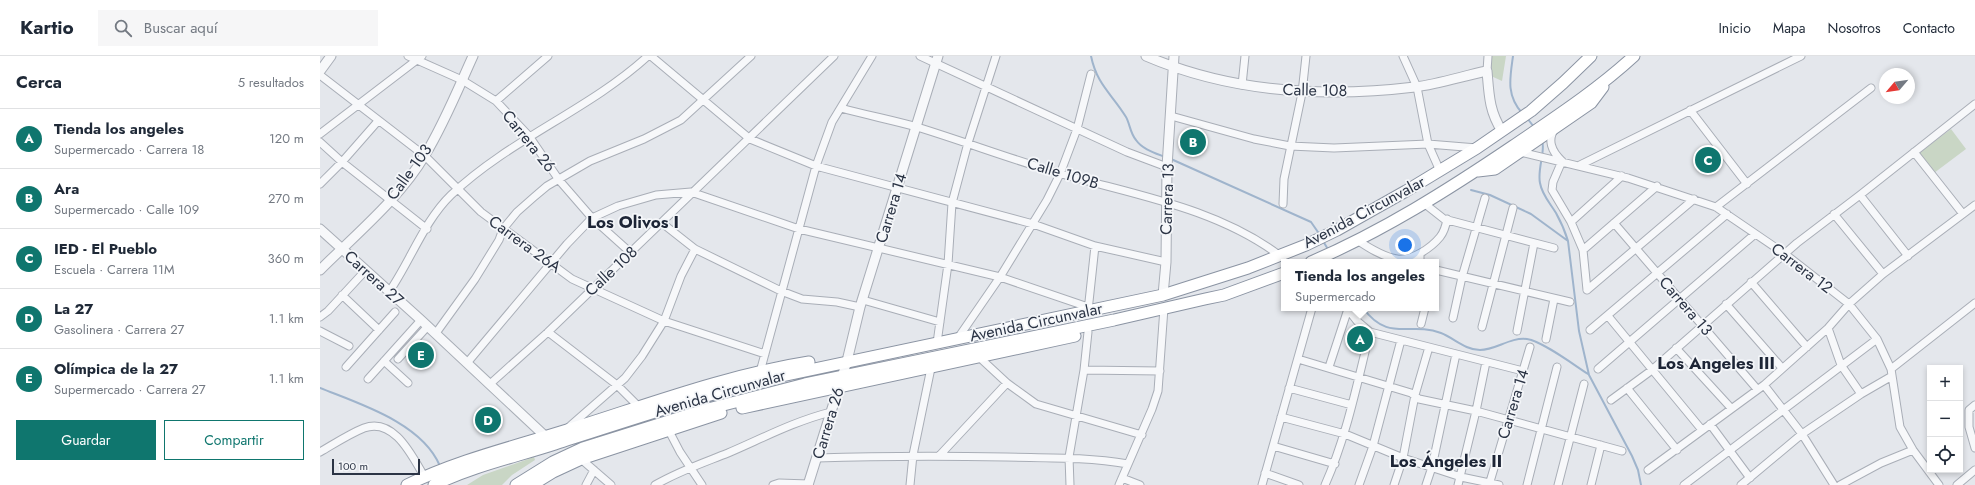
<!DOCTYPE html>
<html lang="es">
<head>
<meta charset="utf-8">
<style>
	body { margin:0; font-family:Jost,sans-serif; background:#f6f6f7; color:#1f2937 }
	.controls { position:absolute; right:12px; bottom:12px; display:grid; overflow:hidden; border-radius:0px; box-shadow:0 2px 6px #0003 }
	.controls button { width:36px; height:36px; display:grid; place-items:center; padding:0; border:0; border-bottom:1px solid #e0e1e3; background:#fff; color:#1f2937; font:20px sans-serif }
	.compass { position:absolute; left:1559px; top:12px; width:36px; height:36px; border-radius:50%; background:#fff; box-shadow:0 2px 6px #0003; rotate:241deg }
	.scale { position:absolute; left:12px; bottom:10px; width:88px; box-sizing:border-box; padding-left:4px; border:2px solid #2b3445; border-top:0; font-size:11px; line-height:14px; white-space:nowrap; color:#2b3445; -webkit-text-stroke:3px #f4f6f9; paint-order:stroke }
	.you { position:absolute; left:1085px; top:189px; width:14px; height:14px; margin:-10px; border:3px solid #fff; border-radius:50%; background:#1a73e8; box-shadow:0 0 0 6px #1a73e833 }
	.badge { display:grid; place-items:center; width:26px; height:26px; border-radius:50%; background:#0f766e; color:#fff; font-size:13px; font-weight:700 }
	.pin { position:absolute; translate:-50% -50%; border:2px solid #fff; box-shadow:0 1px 4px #0006 }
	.popup { position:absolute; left:961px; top:203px; width:158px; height:52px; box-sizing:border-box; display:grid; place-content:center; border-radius:0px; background:#fff; filter:drop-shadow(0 1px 3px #0005); font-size:13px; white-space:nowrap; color:#747a83 }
	.popup b { font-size:15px; color:#1f2937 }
	.popup::after { content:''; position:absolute; left:50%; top:100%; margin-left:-8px; border:8px solid transparent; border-top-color:#fff }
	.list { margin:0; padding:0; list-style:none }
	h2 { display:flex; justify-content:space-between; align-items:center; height:52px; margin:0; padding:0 16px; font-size:17px }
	h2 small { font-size:13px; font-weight:400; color:#747a83 }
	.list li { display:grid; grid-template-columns:26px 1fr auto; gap:12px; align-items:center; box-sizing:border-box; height:60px; padding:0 16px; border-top:1px solid #e0e1e3 }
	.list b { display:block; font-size:15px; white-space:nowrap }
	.list p { margin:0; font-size:13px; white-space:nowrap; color:#747a83 }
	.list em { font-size:13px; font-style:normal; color:#747a83 }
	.actions { display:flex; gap:8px; padding:12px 16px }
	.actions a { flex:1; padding:9px 0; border:1px solid #0f766e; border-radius:0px; text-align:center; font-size:14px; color:#0f766e }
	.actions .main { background:#0f766e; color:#fff }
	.icon { flex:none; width:22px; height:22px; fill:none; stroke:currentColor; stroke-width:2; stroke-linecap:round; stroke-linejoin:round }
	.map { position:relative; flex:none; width:1655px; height:429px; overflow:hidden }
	header { display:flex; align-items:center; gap:24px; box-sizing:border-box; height:56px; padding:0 20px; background:#fff; border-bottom:1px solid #e0e1e3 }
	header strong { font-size:19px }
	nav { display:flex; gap:22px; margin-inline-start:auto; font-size:14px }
	.search { width:280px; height:36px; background:#f6f6f7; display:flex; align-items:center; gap:10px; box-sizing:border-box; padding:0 14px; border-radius:0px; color:#747a83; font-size:15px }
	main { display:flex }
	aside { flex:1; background:#fff }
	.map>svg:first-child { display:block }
	.green { fill:#c9d6c5 }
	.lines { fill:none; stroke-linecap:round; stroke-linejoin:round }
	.stream { stroke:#9fb4cc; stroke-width:2 }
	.minor-casing { stroke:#a9aeb7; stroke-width:9 }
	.tertiary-casing { stroke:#a9aeb7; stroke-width:11 }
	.trunk-casing { stroke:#8b94a3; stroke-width:13 }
	.minor { stroke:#f7f8fa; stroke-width:7 }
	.tertiary { stroke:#f7f8fa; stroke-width:9 }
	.trunk { stroke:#fff; stroke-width:11 }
	.labels { text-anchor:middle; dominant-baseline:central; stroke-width:3.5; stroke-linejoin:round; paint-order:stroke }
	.street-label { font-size:16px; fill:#2b3445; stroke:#f4f6f9 }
	.neighbourhood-label { font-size:17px; font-weight:bold; fill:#1d2536; stroke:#f4f6f9 }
</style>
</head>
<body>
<header>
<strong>Kartio</strong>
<div class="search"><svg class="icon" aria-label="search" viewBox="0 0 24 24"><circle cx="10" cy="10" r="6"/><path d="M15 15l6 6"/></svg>Buscar aquí</div>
<nav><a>Inicio</a><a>Mapa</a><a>Nosotros</a><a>Contacto</a></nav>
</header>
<main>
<aside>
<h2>Cerca<small>5 resultados</small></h2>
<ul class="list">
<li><span class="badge">A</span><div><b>Tienda los angeles</b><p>Supermercado · Carrera 18</p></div><em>120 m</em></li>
<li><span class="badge">B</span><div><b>Ara</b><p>Supermercado · Calle 109</p></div><em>270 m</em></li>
<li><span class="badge">C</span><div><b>IED - El Pueblo</b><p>Escuela · Carrera 11M</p></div><em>360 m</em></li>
<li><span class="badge">D</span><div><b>La 27</b><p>Gasolinera · Carrera 27</p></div><em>1.1 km</em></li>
<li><span class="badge">E</span><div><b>Olímpica de la 27</b><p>Supermercado · Carrera 27</p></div><em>1.1 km</em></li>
</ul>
<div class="actions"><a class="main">Guardar</a><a>Compartir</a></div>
</aside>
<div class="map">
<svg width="1655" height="429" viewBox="0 0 1655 429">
	<rect width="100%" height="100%" fill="#e4e7ec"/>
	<path class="green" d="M1171,0H1186L1182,25L1171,20Z
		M1631,73L1646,93L1614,117L1599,97Z
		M214,401L215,404L192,419L182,429H147L163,419Z"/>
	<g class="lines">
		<path class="stream" d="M771,0C777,29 792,38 806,61C810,68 810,77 816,84C822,93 835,97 845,101
			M1193,0C1190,22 1186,39 1202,57
			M1207,62L1214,71
			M1222,85C1226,94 1217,113 1220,127C1222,139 1230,147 1236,157C1241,166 1245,175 1248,185L1259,275L1269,319L1312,400L1318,414L1321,429
			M851,103L991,166L1000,179
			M1151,134L1170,139L1211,158L1248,185
			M1003,185L1009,195
			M1012,201L1015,206
			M1043,252C1069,287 1089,265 1121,277C1134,282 1145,294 1160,294C1176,294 1190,281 1207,283C1222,285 1254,309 1268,318
			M0,332C40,348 102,367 120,410"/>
		<defs>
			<path id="minor" d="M88,0L142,24L176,45L209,80L239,124L272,162L311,197
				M331,0L430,83L496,110L713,168L775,190L846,206
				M600,0L807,96L847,111
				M1083,0L1097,31L1108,88L1120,115
				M1167,15L1168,0
				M0,19L105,100L161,156L252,223L344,265L445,298
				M922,29L925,0
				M176,45L228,0
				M521,52C546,59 572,64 597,71C646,86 693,104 742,118C815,139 896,152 959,199
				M1370,54L1427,128
				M851,60L934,83L970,90L1014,92L1108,88L1157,92
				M1236,72C1226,83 1232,96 1242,105
				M0,78L102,0
				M0,86L22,106L107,173
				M1200,96L1308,122L1396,151L1465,198L1529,248L1557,283L1571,313L1580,371L1593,394L1619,429
				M1594,96L1643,158
				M1242,105L1233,126L1232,134L1251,166L1263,194L1267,234
				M1260,109L1481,0
				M0,128L22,106L58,65
				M1540,139L1588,200
				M963,148L964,123L982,37L986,0
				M1105,148L1124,163L1234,192
				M1396,151L1551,32
				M1514,158L1563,218
				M1251,166L1302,120
				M342,167L375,193L461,235L482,243L517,246L540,251
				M1294,167L1437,333
				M1037,184C1049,192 1063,201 1077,203C1092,205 1111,192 1120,181C1124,176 1126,169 1127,163
				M1263,194L1337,130
				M1100,198V206
				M1116,214L1250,246
				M1431,226L1487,291
				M1267,234L1374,143
				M69,236C90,206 104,165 131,139C190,83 269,54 328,0
				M22,239L59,274
				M543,244L620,266
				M1406,248L1462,312
				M1027,252L1037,265L1050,276L1203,315
				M768,255L775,190
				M1288,260L1382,374
				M0,261L8,255L45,215
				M1133,262L1142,221L1165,142
				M1101,268L1105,252
				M1162,271L1193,152
				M1508,272L1521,309L1541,338
				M1270,274L1407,158
				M0,275L29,290
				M1197,275L1214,187
				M228,276L297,329L319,351
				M116,277L155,223L179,184L183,173L197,156L214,141L227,130L270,105L324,83L361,64L431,0
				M638,282L680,221L727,144L740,118L757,73L771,18
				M1226,283L1234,243
				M617,287L628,208L632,147L648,87L676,0
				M1356,292L1411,352
				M659,301L687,327L716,348L822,379
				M78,303L108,270
				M978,303L1091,337L1099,343L1156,355L1302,395
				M64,305L88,327
				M147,307L247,188L272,162L298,150L336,139L371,136L479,173L680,221L768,251
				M26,311L75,256
				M1009,311L1028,253
				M1278,313L1435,178
				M1571,313L1655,247
				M764,314L840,315
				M440,316L496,110L512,66L552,0
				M48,323L101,264
				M170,328L228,276L514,0
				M1444,329L1482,378L1514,429
				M969,332L1032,349
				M1307,332L1357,394
				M1291,344L1332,314L1477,187L1540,139L1655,48
				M1655,349L1649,354V371L1655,392
				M961,361L1025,378L1083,402L1141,421L1179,429
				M1390,368L1430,422
				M249,371L305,322L322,300L344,265L361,220L375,193
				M348,373L360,396L382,429
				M953,390L1015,408
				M0,396C14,388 29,378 44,372C74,361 92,400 104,420
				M619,400L687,327
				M497,402C560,400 623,400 686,401C728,402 767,401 808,408
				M261,403L291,429
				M1328,414L1444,329L1508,272L1529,248L1563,218L1655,149
				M945,417L979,429
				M802,422L820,429
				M266,429L274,414
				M335,429C359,415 383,407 408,397C443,382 475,365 511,356
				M453,429L459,427L489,428
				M590,429L593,399L611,312
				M750,429L749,401L764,314L768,276
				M799,429L832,353L838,335L844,252
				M942,429L992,252
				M1005,429C1027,380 1037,327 1050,276
				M1039,429L1053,390L1081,284
				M1074,429L1083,402L1095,339L1109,291
				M1106,429L1112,411L1136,298
				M1138,429L1156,355L1166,306
				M1169,429L1210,291
				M1207,429L1237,311
				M1238,429L1264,328
				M1271,429L1281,389
				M1364,429L1557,283
				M1421,429L1482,378L1541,338L1572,320
				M1520,429L1561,407L1593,394
				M1637,429L1655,414"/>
			<path id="tertiary" d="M826,0C912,37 1003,42 1095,31C1119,28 1143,20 1167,15C1169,38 1169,55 1182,75
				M0,15L11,0
				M0,173L101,264L226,381
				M0,214C35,179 80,142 105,99C124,68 138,33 153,0
				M843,239L846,206L847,111L854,0
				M488,429L527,305L540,251L558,193L618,0"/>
			<path id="trunk" d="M1158,115L1175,113L1271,47L1283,31
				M991,206C1063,175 1128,134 1193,90C1234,62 1277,34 1314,0
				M422,352L755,280
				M87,429C138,404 193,391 247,374C327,349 406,319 489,306
				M114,429C153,410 195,401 235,388C303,366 370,344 438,325L843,239L928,212L986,189L1017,174L1086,135L1157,92L1211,55L1243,27L1271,0
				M196,429L233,406L263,392L384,354L485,328L794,264L885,243L904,239L964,217
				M212,429L233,416L261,403L401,357"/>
		</defs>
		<use href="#minor" class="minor-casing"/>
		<use href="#tertiary" class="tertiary-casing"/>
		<use href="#trunk" class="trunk-casing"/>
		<use href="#minor" class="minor"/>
		<use href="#tertiary" class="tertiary"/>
		<use href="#trunk" class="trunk"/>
	</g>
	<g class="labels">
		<g class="street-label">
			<text transform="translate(995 34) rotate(1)">Calle 108</text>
			<text transform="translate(209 85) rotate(51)">Carrera 26</text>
			<text transform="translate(89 116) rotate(-54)">Calle 103</text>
			<text transform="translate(743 117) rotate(17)">Calle 109B</text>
			<text transform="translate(847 143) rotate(-88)">Carrera 13</text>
			<text transform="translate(571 152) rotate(-73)">Carrera 14</text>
			<text transform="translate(1044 156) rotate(-28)">Avenida Circunvalar</text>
			<text transform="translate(205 188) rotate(36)">Carrera 26A</text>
			<text transform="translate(1482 212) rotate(37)">Carrera 12</text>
			<text transform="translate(291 215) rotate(-43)">Calle 108</text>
			<text transform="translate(54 222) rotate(42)">Carrera 27</text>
			<text transform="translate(1366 250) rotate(49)">Carrera 13</text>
			<text transform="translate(716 266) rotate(-12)">Avenida Circunvalar</text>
			<text transform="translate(400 337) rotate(-16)">Avenida Circunvalar</text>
			<text transform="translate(1193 348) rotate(-73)">Carrera 14</text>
			<text transform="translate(508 367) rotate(-73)">Carrera 26</text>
		</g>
		<g class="neighbourhood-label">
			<text x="313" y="166">Los Olivos I</text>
			<text x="1396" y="307">Los Angeles III</text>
			<text x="1126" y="405">Los Ángeles II</text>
		</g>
	</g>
</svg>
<div class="controls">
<button>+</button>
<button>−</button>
<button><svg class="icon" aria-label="locate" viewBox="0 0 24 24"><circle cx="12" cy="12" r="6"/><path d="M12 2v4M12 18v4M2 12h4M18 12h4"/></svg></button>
</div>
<svg class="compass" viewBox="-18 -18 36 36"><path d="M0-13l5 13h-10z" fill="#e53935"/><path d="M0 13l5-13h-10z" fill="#747a83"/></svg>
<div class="scale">100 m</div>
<div class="you"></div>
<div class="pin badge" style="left:1040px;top:283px">A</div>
<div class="popup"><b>Tienda los angeles</b>Supermercado</div>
<div class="pin badge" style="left:873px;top:86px">B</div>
<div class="pin badge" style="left:1388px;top:104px">C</div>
<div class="pin badge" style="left:168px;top:364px">D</div>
<div class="pin badge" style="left:101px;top:299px">E</div>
</div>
</main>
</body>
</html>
